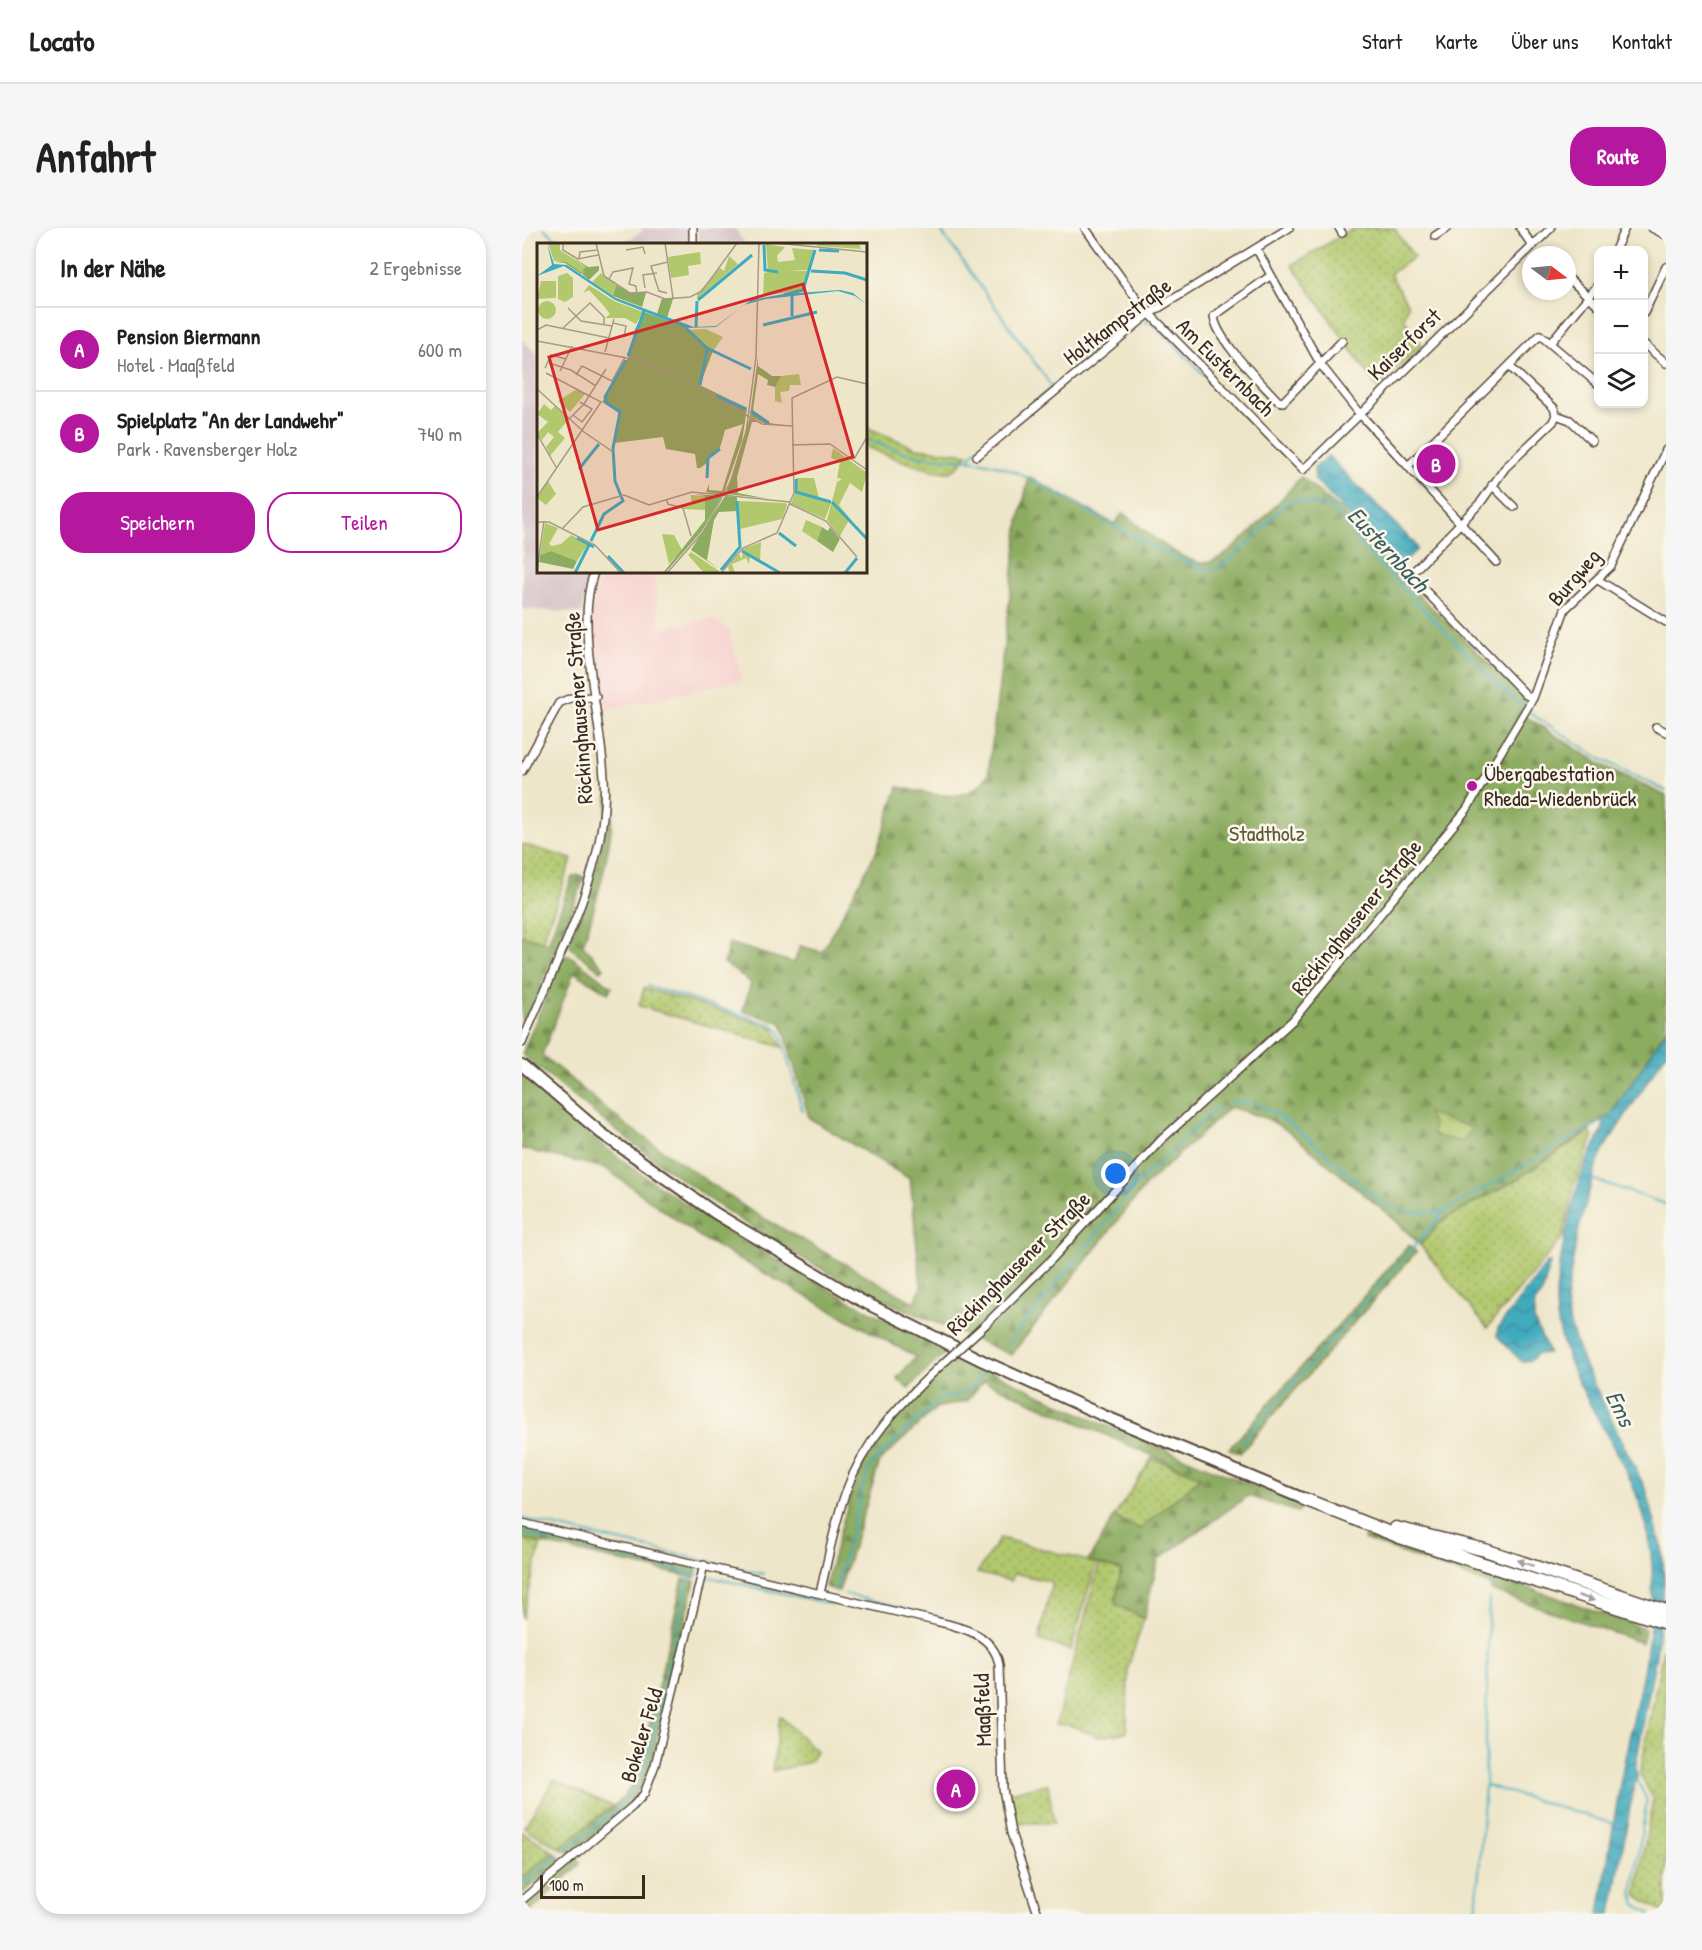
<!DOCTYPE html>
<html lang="de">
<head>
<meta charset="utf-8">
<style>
	body { margin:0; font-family:"Patrick Hand",sans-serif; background:#f6f6f6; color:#202124 }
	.controls { position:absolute; right:18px; top:18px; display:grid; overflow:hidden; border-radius:12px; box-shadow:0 3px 9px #0003 }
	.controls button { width:54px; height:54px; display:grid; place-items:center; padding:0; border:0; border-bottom:2px solid #e0e0e0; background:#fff; color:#202124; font:30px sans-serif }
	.compass { position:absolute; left:1000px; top:18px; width:54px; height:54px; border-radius:50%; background:#fff; box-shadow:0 3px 9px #0003; rotate:106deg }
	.scale { position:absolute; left:18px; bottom:15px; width:105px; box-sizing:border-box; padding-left:6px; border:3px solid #3b2a1e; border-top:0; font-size:16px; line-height:21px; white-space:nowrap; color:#3b2a1e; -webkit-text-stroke:4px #fbf7ec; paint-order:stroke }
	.you { position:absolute; left:594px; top:946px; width:21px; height:21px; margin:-15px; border:4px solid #fff; border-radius:50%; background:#1a73e8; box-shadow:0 0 0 9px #1a73e833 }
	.badge { display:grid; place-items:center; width:39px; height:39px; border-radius:50%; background:#b5179e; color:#fff; font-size:20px; font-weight:700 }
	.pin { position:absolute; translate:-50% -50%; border:3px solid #fff; box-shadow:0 2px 6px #0006 }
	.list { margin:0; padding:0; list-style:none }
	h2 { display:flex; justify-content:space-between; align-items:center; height:78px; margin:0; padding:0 24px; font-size:26px }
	h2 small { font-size:20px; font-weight:400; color:#757577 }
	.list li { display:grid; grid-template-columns:39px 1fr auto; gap:18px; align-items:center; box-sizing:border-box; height:84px; padding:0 24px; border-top:2px solid #e0e0e0 }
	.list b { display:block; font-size:22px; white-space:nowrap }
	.list p { margin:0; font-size:20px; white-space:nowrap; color:#757577 }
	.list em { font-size:20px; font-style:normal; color:#757577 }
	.actions { display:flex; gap:12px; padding:18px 24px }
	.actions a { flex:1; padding:14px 0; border:2px solid #b5179e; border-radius:24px; text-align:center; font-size:21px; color:#b5179e }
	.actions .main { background:#b5179e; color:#fff }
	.icon { flex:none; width:33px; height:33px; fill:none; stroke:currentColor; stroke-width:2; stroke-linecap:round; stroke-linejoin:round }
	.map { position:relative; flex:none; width:1144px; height:1686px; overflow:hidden; border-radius:24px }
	header { display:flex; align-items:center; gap:36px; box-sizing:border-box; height:84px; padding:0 30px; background:#fff; border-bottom:2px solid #e0e0e0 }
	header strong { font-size:28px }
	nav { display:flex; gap:33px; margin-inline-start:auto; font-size:21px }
	.intro { display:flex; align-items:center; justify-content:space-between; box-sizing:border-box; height:144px; padding:0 36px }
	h1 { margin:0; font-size:42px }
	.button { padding:15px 27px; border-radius:24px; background:#b5179e; color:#fff; font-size:21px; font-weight:700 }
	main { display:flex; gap:36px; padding:0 36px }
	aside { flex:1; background:#fff; border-radius:24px; box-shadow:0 3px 9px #0003 }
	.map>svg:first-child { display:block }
	.built { fill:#f7d0ce }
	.industrial { fill:#d2bec4 }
	.grass { fill:url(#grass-dots); stroke:#767946; stroke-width:1.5 }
	.forest { fill:url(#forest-firs); stroke:#646b3f; stroke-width:1.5 }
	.park { fill:url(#park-tufts); stroke:#767946; stroke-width:1.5 }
	.water { fill:url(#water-waves); stroke:#3d6a6e; stroke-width:1.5 }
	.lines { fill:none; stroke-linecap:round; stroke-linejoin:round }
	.stream { stroke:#3fabbe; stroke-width:2 }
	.street-casing { stroke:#564638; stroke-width:10 }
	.primary-casing { stroke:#564638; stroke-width:14 }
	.highway-casing { stroke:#564638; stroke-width:15 }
	.street { stroke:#fff; stroke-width:7 }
	.primary { stroke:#fff; stroke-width:10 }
	.highway { stroke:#fff; stroke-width:12 }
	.street-bridge-casing { stroke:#564638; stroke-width:10; stroke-linecap:butt }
	.street-bridge { stroke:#fff; stroke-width:7 }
	.oneway { fill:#a79f9a }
	.poi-dot { fill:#b5179e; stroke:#fbf7ec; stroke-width:2 }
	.labels { text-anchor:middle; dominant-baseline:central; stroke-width:5; stroke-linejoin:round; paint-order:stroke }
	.street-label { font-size:22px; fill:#3b2a1e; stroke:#fbf7ec }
	.poi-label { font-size:22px; fill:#3b2a1e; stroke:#fbf7ec; text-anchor:start }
	.park-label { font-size:22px; fill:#5e5936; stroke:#fbf7ec }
	.water-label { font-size:24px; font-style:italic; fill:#3d5e5e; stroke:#fbf7ec }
	.inset-river { fill:none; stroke:#3fabbe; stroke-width:3 }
	.inset-road { fill:none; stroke:#a69b85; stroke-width:1.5 }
	.view { fill:#d62828; fill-opacity:0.15; stroke:#d62828; stroke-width:3 }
	.inset-edge { fill:none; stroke:#3b2a1e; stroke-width:3 }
</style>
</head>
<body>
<header>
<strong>Locato</strong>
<nav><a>Start</a><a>Karte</a><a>Über uns</a><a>Kontakt</a></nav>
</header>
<div class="intro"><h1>Anfahrt</h1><a class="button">Route</a></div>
<main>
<aside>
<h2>In der Nähe<small>2 Ergebnisse</small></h2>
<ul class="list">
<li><span class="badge">A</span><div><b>Pension Biermann</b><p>Hotel · Maaßfeld</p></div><em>600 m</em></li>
<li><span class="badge">B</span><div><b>Spielplatz &quot;An der Landwehr&quot;</b><p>Park · Ravensberger Holz</p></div><em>740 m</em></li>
</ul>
<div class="actions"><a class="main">Speichern</a><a>Teilen</a></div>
</aside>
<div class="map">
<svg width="1144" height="1686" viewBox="0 0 1144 1686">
	<defs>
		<pattern id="grass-dots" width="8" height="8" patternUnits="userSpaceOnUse" patternTransform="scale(1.5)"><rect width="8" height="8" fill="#b1c86d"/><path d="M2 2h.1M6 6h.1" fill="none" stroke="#91a359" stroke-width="1.8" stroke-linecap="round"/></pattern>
		<pattern id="forest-firs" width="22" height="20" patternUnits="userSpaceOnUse" patternTransform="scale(1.5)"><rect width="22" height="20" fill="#8cac60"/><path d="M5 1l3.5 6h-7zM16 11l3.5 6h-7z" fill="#748c4f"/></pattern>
		<pattern id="park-tufts" width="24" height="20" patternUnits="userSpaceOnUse" patternTransform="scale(1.5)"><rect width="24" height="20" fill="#b1c86d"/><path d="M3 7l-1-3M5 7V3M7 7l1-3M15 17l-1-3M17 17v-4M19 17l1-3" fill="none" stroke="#91a359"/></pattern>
		<pattern id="water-waves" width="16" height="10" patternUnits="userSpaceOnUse" patternTransform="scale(1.5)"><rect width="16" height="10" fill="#3fabbe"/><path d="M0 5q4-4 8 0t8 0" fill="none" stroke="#368b9a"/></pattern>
	</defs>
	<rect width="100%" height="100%" fill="#fbf7ec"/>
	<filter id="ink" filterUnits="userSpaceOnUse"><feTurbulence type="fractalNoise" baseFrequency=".0167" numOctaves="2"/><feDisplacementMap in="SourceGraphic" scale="12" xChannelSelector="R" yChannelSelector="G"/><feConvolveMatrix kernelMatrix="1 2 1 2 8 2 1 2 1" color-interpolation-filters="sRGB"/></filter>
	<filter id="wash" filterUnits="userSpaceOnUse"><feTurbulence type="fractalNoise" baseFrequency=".008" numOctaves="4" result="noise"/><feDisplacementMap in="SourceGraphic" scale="24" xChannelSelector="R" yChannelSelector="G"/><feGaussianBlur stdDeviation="1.35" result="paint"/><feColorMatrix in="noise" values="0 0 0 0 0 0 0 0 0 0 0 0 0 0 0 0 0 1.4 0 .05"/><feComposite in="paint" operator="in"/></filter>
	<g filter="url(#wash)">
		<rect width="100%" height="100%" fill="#eee6c9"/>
		<path class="built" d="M78,344H132L138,401L188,390L207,401L220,452L80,483L69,389Z"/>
		<path class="industrial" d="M119,0H166V16H98L121,3Z
			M176,0H213L223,16H176Z
			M0,111L16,128V344H65L60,385L0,381Z"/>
		<path class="grass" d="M832,0H872L892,29L868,46L886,77L882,91L900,117L856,160L770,37Z
			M344,199L394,220L446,226C441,232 436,241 430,243C416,249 359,225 344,219Z
			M0,616L50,631L20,714L0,707Z
			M122,760L251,799L260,819L117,778Z
			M1068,903L1071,910L1052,956L1041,1009L965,1100L898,1017L921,992L994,952Z
			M630,1230L680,1249L618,1301L592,1289Z
			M478,1310L574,1335L549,1422L517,1412L530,1354L492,1345L489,1353L455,1345Z
			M0,1311L19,1316L0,1391Z
			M577,1336L599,1342L593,1375L622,1391L606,1439L605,1504L577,1509L547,1497L534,1496Z
			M1141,1421H1144V1686L1114,1667L1131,1571L1118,1546Z
			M258,1488L294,1523L288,1534L250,1543Z
			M32,1552L90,1578L37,1620L2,1599Z
			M526,1556L532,1595H492L487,1564Z
			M0,1603L32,1624L0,1649Z"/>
		<path class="forest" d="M507,249L592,296L601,285C619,300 655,331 679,335C705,339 761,268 779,249L820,284L842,314L1005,472L998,485L1078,536L1144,568V802L1090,886L994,952L921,992L898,1017L874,993L766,903L746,891L708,879L624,957L489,1127C423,1098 353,1071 291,1036C186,977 91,902 0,826L40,730L47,727L90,759L86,765L52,744L20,827L104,897L229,983L393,1075L399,1058L388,951L287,890L260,795L221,783L229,755L202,735L207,715L272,735L278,718L300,724L355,622L376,559C408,565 445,580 466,547L497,293Z
			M86,566H92C90,621 77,665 61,717L82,740L79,743L49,720L47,714C68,663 82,622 86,566Z
			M56,647L63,649L0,804V707L26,715L50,649Z
			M0,847C25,868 49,892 75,913C183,996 303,1062 425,1123L386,1161L375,1150L394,1129L181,1011L83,940L0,921Z
			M887,1017L894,1024L718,1225L707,1221Z
			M436,1128L576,1194L780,1278L776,1284L726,1268L636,1332L622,1391L593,1376L599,1342L566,1333L592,1289L618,1301L679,1249L462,1153L444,1173L414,1180L358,1233L317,1363L303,1359C319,1302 330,1240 369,1193C389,1169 413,1149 436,1128Z
			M0,1298L176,1338L173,1350L0,1311Z
			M845,1304L1123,1400L1120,1415L970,1363L966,1356L842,1311Z
			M161,1351L173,1353L129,1534C116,1578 87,1594 53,1623L47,1624L37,1620L100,1571L108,1560L119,1533Z
			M32,1624L39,1631V1635L0,1666V1649Z
			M55,1631L59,1635L6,1686H0V1677Z"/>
		<path class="park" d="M913,215L935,238L914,259L895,239V234Z
			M905,885L951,900L941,914L911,907V896Z"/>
		<path class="water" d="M806,228L892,315L895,321L876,340C846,312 822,281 793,252L792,240Z
			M1144,802V825L1083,919L1073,941L1055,1008L1044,1073L1048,1097L1061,1134L1125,1264L1140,1322L1142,1354L1134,1427L1113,1541L1116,1550L1112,1557L1089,1686H1077C1086,1634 1093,1581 1103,1530C1119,1452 1144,1368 1122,1289C1103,1219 1037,1149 1034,1077C1033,1046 1050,974 1060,944C1065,928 1084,904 1082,891L1090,886Z
			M1025,1035H1028L1021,1063L1012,1077V1093L1027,1125L1015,1126L1009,1132L1000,1134L975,1108L976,1100Z"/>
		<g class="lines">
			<path class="stream" d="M22,0L40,16
				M417,0L530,159L505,180
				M623,94H630L701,166
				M530,159L614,88
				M706,172L758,225
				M344,211C362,218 380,225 400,228C425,232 452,230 477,238C495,243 514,254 530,263C557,277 667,344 689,341C713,337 746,292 764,275L774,272L807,279L819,289L840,319L982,463L1011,487L1079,531L1144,563
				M447,232L450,226L496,187
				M126,758L251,797L258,804L281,884
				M708,875C747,858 828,954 860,974C879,986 902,985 923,983
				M1070,951L1144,976
				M485,1117L615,956L691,883L698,880
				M719,1215L923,983L1077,894L1085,893
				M0,1291L241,1346
				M0,1305L176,1347
				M183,1348L309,1376L310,1372
				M968,1360L969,1353
				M313,1363L345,1245L353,1232L417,1171L444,1164L462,1145
				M323,1366L418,1389
				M1115,1552L1125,1572L1110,1667L1115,1677L1128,1686
				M963,1557L1092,1596
				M41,1623C78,1593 107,1581 124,1534L168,1345
				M0,1657L36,1627
				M954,1686L963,1557L967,1369"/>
		</g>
	</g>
	<g filter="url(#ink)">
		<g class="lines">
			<defs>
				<path id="street" d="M171,0V16
					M563,0L619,77L781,242L1029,0
					M817,0L820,5
					M998,0L1010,17
					M1130,0L1144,7
					M913,8L925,0
					M734,20L799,137L837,185L974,334
					M1093,22L1103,0
					M748,48L692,88C694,112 740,155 756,173L761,174L820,113
					M1045,49L1076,77
					M1122,85L1144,39
					M1029,114L1076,57
					M1122,116L1144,135
					M987,138L1032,180L1034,187L1031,194L983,240L959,274L888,347L1004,467L1011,470
					M1034,187L1048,192L1070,213
					M455,228L627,86L767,0
					M887,237L1018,107L1076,156
					M970,257L992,279
					M1076,352L1144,394
					M1134,499L1144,504
					M0,543L37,475L49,470L74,469
					M0,815C30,741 76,660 82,579C87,509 50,406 72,344
					M464,1096L531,1030L639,912L771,792L945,581L1011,470L1043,381L1089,338L1144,222
					M0,1295L413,1393C439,1399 472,1406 477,1437L481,1561L489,1605L516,1686
					M298,1365C306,1332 312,1297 323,1266C341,1214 377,1177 416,1140
					M0,1672L111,1578L122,1566L133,1537L182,1337"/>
				<path id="primary" d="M0,837L79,905L193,985L338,1072L461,1133L580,1187L782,1271"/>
				<path id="highway" d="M782,1271L878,1309L1144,1395
					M874,1300L963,1322L1144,1383"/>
			</defs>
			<use href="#street" class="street-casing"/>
			<use href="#primary" class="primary-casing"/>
			<use href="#highway" class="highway-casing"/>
			<use href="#street" class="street"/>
			<use href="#primary" class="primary"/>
			<use href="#highway" class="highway"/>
			<defs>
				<path id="street-bridge" d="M416,1140L464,1096"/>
			</defs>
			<use href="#street-bridge" class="street-bridge-casing"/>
			<use href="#street-bridge" class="street-bridge"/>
		</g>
		<defs><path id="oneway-solid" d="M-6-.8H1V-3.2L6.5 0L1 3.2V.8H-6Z" transform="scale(1.5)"/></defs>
		<g class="oneway">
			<use href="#oneway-solid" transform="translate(1003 1335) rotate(-162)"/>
			<use href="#oneway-solid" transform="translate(1064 1370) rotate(18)"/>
		</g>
	</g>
	<circle class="poi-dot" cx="950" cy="558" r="6"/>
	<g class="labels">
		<g class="street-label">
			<text transform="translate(595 93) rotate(-37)">Holtkampstraße</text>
			<text transform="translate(882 116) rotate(-44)">Kaiserforst</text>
			<text transform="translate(704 139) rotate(45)">Am Eusternbach</text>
			<text transform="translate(1052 349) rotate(-49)">Burgweg</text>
			<text transform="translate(56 480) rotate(-94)">Röckinghausener Straße</text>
			<text transform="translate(834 689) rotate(-51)">Röckinghausener Straße</text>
			<text transform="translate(496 1035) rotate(-45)">Röckinghausener Straße</text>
			<text transform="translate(460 1482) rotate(-92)">Maaßfeld</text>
			<text transform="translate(119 1507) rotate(-73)">Bokeler Feld</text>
		</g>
		<g class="poi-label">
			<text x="962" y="545">Übergabestation<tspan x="962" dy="25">Rheda-Wiedenbrück</tspan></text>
		</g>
		<g class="park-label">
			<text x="745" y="605">Stadtholz</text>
		</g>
		<g class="water-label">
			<text transform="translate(867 321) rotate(47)">Eusternbach</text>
			<text transform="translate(1099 1180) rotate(64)">Ems</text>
		</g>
	</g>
	<g transform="translate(15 15)">
		<rect width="330" height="330" fill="#eee6c9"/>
		<path d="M280,0H322L324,6L280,3ZM229,1L248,4L240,13L241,19L258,17L255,5L277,7L271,27L250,28H271L265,47L226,53L227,30L231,29ZM163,9L164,21L151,23L152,32L134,35L131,14ZM192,13L201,21L160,56V51L183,25L187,28ZM64,30L79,42L76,53L55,39ZM169,86L186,94L176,108L151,87ZM262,131L264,142H253L252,148L243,149L245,160L238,158V139L244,133ZM40,146L48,151L33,169L21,158ZM7,161L14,167L18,163L32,176L21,189L28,195L13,213L9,204L17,194L11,189L5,197L0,190L11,179L0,171ZM296,205L330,230L325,249L313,240L302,262L330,297L312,277L303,293L290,277L300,239L305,236L300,235L303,218L294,215ZM259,235H277L282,255L260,249ZM11,238L19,251L9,262L0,255ZM258,250L294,260L288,276L254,261ZM154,252L168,253V267L147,266V263L154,262ZM201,258L249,260L250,262L245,276L203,286ZM269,277L285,284L280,298L265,288ZM8,280L21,285L12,301L15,303L24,301L34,292L51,301L40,318L14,308L3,312ZM125,291L137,292L145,307L132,321ZM224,299L223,318L207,308L213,314L212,321L209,315L205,317L195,321L198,330H193L191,324L202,311L205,316L206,306ZM154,309L182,328L181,330H167L151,312Z" fill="#b1c86d"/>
		<path d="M24,6L51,24L62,23V27L52,37L45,31L48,27L44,31L28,20L18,19L29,18L44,29L48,23ZM79,42L93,50H109L105,64L76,53ZM125,55L136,56L130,75L120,71ZM107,69L148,84L176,108L163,142L210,165L205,198L186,252L169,249L172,241V247L185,248L206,181L188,187L183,205L170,214V220L163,225H160L158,211L129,206L126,194L77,200L82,170L65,159L91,115L98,86ZM221,114V123L235,133H244L238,144L230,142L231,137L221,131L216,167L232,180L253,183L228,181L213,173ZM213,174L220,179H215L200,234L201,250L233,256L189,251ZM157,251L185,253L165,288L128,330H126L168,277V253ZM188,253L200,254V268L182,269L177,277L170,317L182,326L154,307ZM285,284L291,288L293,284L303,296L296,309L280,298ZM14,308L40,318L36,326L2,319L3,312Z" fill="#8cac60"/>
		<path d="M11,0H23V7L49,24L44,29L29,19L17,18ZM52,42L77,58L106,69L99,81L88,75H68L73,71L66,62L52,47L46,50Z" fill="#b1c86d"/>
		<path d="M30,30L36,35V54L28,59L21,56V33ZM4,38H19V55L0,56ZM1 67a9 9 0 1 1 18 0a9 9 0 1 1-18 0Z" fill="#b1c86d"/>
		<path d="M10,0L17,21L30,22L79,55L157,84L179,83L214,57L247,51L303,47L316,50L330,62L318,53L301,48L229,56L207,62L179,84L149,85L78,57L27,23L0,33L15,22Z" fill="#3fabbe"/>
		<path class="inset-river" d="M227,2L228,27L241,29M282,7L302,8M274,28L308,30L330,37M247,52L266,47L278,7M161,57L215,12M255,73V52M226,82L280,69M159,84L160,58M149,85L170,105L214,126M91,113L107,68M163,142L170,107M179,153L209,166M214,168L232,180M42,226L62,201M170,235L171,215L183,206M259,236V249L294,259M295,259L330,296M242,290L259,303M40,295L57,304M54,298L67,271L86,258L78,238L76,205L83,169L70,160L68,154L89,117M205,308L243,330M71,313L87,330M184,327L203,304L200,258M38,330L52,302M308,330L320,315"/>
		<path class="inset-road" d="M26,0V7L41,16L61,12M59,0L67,33L93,50L110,49L128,56L153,54L165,48L200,0M128,0L136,55M239,0L330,9M89,7L106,4L108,11M42,16L43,9L60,7M72,36L76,29L96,25L92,41L99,43L100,51M108,45L106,32L120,30M130,50L122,48L114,23L131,19M31,65L44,78L75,83M76,80L89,83L87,94M25,86L53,60L67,74V82M0,87L9,82L72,95M0,98L106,118L148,137L225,181L255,183M68,109L77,76M219,114L222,0M12,120L34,127L59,143M8,125L14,112L29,116M23,128L35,103M39,132L45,123L75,138L88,114M0,146L47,189L76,209M36,172L45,179L55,166L43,159M33,175L47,161L69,126M0,191L19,224M255,202L293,201L330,227M317,216L330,194M0,254L64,159L9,130M129,256L131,261L146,265L154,293M253,261L289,278L320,314M0,279H12L58,302L84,330M25,286L46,264L87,252L112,262L155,249L253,259M0,327L7,278M130,330L166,289L195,236L209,190L219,114M184,330L206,305L240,290L257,250L255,155L300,134L330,141"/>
		<path class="view" d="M266,41L316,214L61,287L12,114Z"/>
		<rect width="330" height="330" class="inset-edge"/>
	</g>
</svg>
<div class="controls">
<button>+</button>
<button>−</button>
<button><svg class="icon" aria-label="layers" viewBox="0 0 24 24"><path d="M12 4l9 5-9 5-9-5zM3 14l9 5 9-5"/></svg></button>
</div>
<svg class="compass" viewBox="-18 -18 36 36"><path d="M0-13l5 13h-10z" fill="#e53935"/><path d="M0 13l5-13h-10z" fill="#757577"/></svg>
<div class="scale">100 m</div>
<div class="you"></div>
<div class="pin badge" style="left:434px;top:1561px">A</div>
<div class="pin badge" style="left:914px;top:236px">B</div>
</div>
</main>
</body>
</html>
